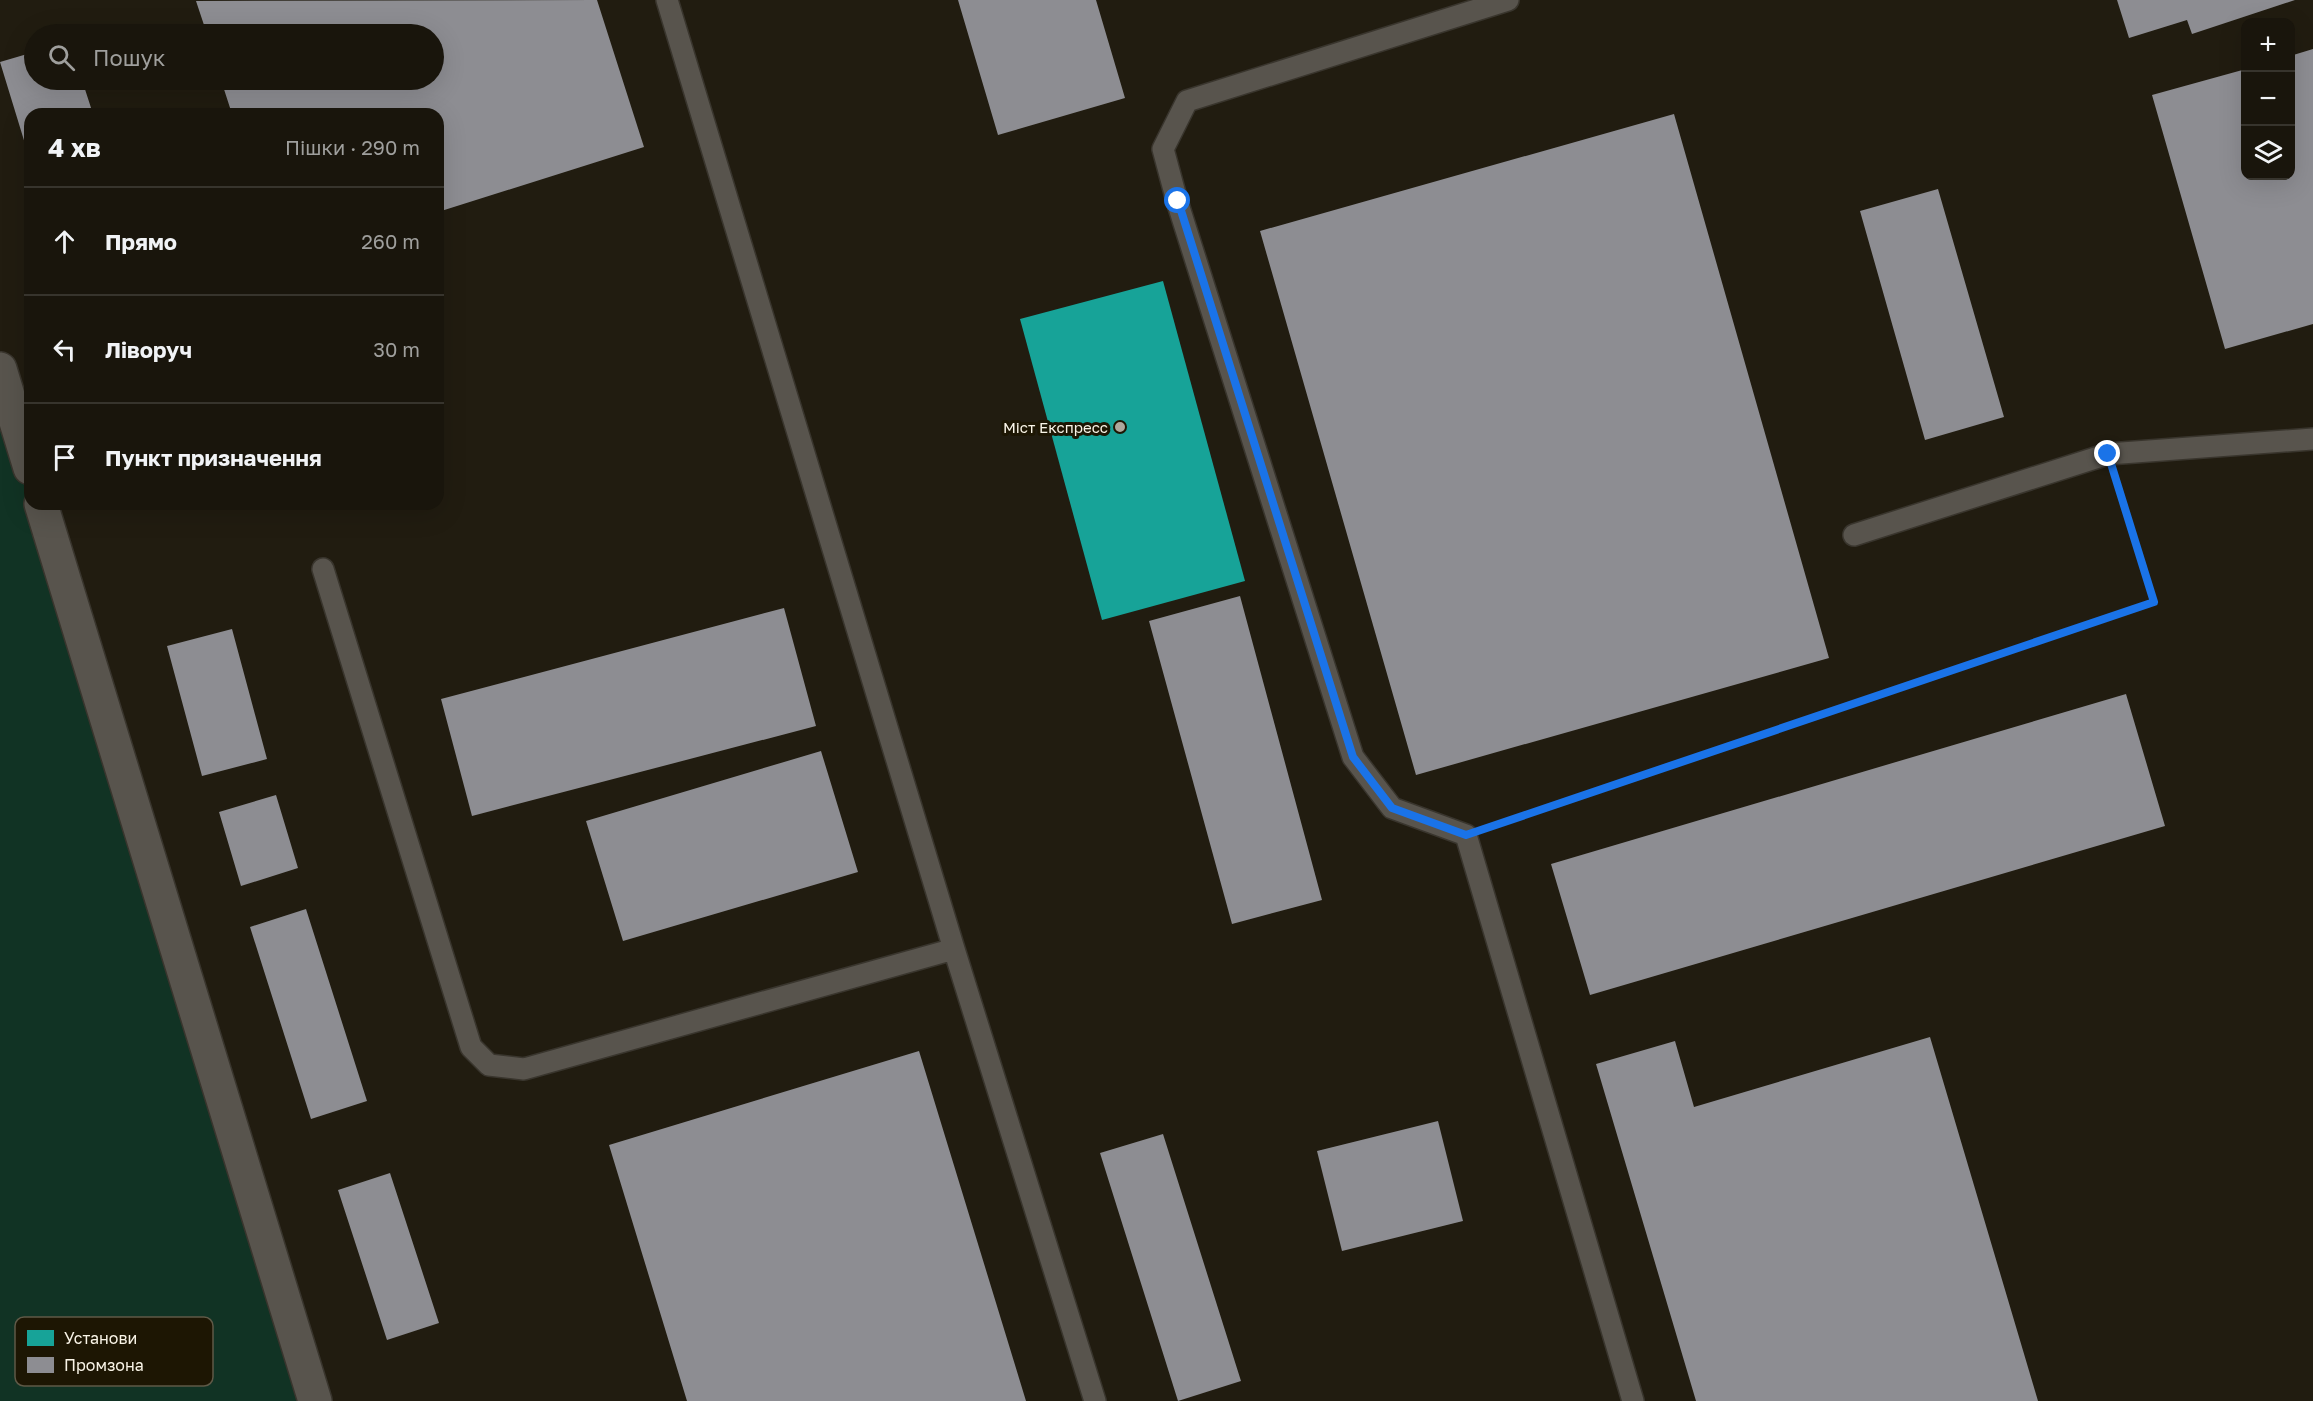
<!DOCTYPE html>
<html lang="uk">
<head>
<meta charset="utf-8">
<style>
	body { margin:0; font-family:"Golos Text",sans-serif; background:#26221a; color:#f1f3f6 }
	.controls { position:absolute; right:18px; top:18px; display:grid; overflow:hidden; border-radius:12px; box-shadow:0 6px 24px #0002 }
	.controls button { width:54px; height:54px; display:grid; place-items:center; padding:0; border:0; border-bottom:2px solid #37342d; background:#19150c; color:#f1f3f6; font:30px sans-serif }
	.stop { position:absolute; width:18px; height:18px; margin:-14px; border:4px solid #1a73e8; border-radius:50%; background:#fff }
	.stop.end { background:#1a73e8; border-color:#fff; box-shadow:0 2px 6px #0008 }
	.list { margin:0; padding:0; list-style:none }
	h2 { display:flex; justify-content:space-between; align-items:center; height:78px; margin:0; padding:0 24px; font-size:26px }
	h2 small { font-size:20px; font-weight:400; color:#9f9f9d }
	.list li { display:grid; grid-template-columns:39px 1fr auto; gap:18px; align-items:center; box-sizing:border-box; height:108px; padding:0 24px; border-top:2px solid #37342d }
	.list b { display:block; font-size:22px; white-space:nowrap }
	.list em { font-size:20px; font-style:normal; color:#9f9f9d }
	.icon { flex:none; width:33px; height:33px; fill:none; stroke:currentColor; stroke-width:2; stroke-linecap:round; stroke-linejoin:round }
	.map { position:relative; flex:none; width:2313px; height:1401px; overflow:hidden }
	.search { position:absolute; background:#19150c; box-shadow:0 6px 24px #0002; left:24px; top:24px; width:420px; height:66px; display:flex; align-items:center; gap:15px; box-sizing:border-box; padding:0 21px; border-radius:33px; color:#9f9f9d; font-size:22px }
	.panel { position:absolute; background:#19150c; box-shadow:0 6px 24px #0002; left:24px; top:108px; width:420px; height:402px; border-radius:18px }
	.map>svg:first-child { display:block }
	.green { fill:#113324 }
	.public { fill:#17a398 }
	.industry { fill:#8d8d92 }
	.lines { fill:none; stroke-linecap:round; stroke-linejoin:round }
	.service-casing { stroke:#39352d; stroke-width:24 }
	.minor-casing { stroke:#39352d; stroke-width:36 }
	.path { stroke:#56524b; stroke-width:4; stroke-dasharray:3 3; stroke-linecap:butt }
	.service { stroke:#58544d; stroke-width:21 }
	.minor { stroke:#58544d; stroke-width:33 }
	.route { stroke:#1a73e8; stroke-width:8 }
	.poi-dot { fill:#ada89c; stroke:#1d1603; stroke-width:2 }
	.labels { text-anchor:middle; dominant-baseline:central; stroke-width:6; stroke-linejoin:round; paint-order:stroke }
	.poi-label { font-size:15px; fill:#f9f4e7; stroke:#1d1603; text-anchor:end }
	.key { fill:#1d1603; stroke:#5f5947; stroke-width:1.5 }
	.key-label { font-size:16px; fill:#f9f4e7 }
</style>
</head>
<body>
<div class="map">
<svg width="2313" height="1401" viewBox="0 0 2313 1401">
	<rect width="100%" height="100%" fill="#211c10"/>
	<path class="green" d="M0,369L30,468V504L315,1401H0Z"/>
	<path class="public" d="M1163,281L1245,581L1102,620L1020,319Z"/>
	<path class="industry" d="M597,0L644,147L438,212V114H232L221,80H434V34H207L196,1Z
		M958,0H1096L1125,98L998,135Z
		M2117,0H2295L2192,34L2187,20L2129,38Z
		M2313,49V324L2225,349L2152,95L2246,69V176H2290V56Z
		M34,52V80H82L93,114H30V160L0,62Z
		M1674,114L1829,658L1416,775L1260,231Z
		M1938,189L2004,417L1925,440L1860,211Z
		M1240,596L1322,900L1232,924L1149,621Z
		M784,608L816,726L472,816L441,699Z
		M232,629L267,759L202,776L167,646Z
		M2126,694L2165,826L1590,995L1551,864Z
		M821,751L858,872L623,941L586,821Z
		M276,795L298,868L241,886L219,812Z
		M306,909L367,1101L311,1119L250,927Z
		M1930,1037L2038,1401H1696L1596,1064L1675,1041L1694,1107Z
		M919,1051L1026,1401H687L609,1145Z
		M1438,1121L1463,1221L1342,1251L1317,1151Z
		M1163,1134L1241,1381L1178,1401L1100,1153Z
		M390,1173L439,1323L387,1340L338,1190Z"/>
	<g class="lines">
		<defs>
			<path id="service" d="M667,0L954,949L1095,1401
				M1508,0L1187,101L1163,149L1177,201L1353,757L1392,808L1466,835L1633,1401
				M1854,535L2108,454L2313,439
				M323,569L471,1047L489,1065L524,1069L954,949"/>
			<path id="minor" d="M0,369L30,468
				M41,504L315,1401"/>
		</defs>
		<use href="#service" class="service-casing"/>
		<use href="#minor" class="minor-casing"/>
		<path class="path" d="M1493,826L2154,602L2117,482"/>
		<use href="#service" class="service"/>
		<use href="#minor" class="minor"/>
	</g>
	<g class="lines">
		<path class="route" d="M1178,201L1353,757L1392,808L1466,835L2154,602L2108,454"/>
	</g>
	<circle class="poi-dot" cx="1120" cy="427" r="6"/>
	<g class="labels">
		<g class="poi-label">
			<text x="1108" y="427">Міст Експресс</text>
		</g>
	</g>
	<rect x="15" y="1317" width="198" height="69" rx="9" class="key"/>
	<rect x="27" y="1330" width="27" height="16" fill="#17a398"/>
	<rect x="27" y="1357" width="27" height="16" fill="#8d8d92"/>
	<g class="key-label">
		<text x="64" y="1344">Установи</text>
		<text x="64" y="1371">Промзона</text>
	</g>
</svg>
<div class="controls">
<button>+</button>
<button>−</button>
<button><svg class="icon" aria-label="layers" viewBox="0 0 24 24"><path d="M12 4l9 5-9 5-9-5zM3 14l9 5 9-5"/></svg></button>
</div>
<div class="stop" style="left:1178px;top:201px"></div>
<div class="stop end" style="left:2108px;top:454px"></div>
<div class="search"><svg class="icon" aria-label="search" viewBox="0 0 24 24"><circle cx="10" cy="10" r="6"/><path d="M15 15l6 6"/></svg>Пошук</div>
<section class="panel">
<h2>4 хв<small>Пішки · 290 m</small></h2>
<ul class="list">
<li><svg class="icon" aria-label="ahead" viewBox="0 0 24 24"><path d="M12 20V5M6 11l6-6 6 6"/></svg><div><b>Прямо</b></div><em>260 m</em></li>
<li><svg class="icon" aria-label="left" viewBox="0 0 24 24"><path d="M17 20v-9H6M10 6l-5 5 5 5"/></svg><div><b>Ліворуч</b></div><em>30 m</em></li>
<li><svg class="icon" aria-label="arrive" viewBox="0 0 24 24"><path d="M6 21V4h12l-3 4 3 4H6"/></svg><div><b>Пункт призначення</b></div></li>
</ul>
</section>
</div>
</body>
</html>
